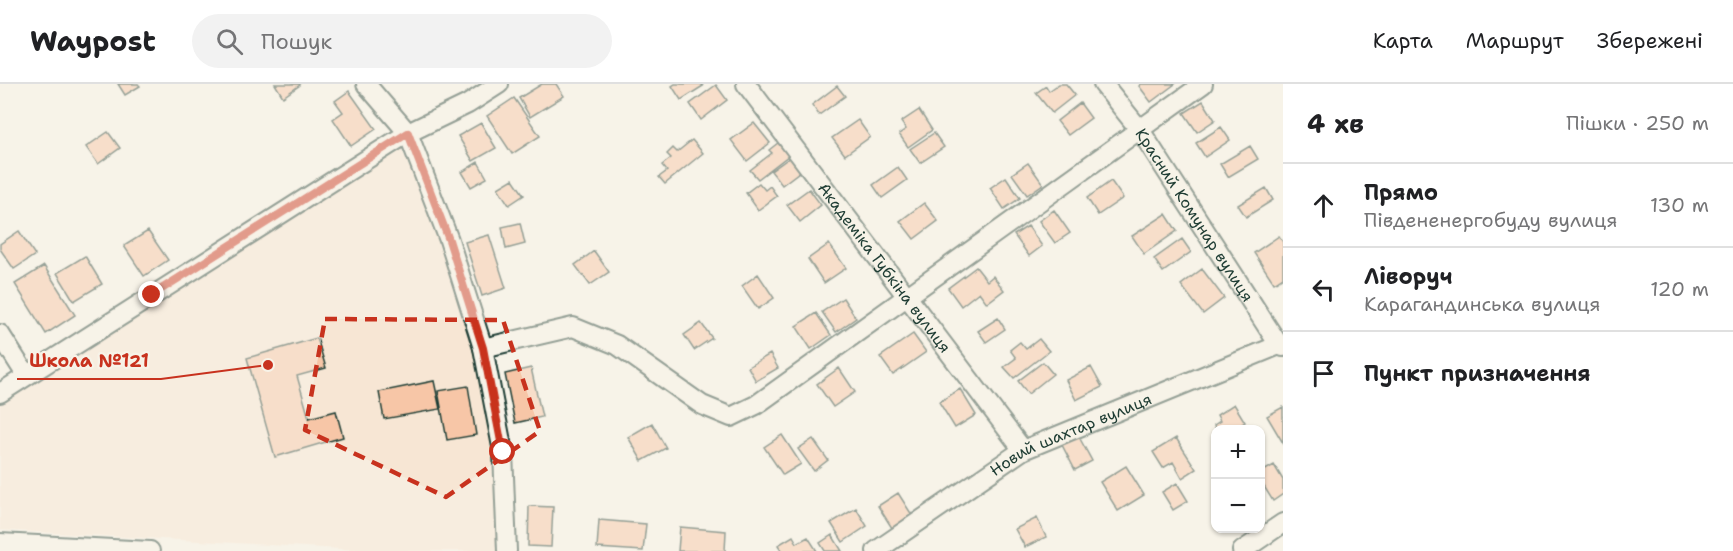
<!DOCTYPE html>
<html lang="uk">
<head>
<meta charset="utf-8">
<style>
	body { margin:0; font-family:"Shantell Sans",sans-serif; background:#f2f2f2; color:#202124 }
	.controls { position:absolute; right:18px; bottom:18px; display:grid; overflow:hidden; border-radius:12px; box-shadow:0 2px 4px #0004 }
	.controls button { width:54px; height:54px; display:grid; place-items:center; padding:0; border:0; border-bottom:2px solid #e0e0e0; background:#fff; color:#202124; font:30px sans-serif }
	.stop { position:absolute; width:18px; height:18px; margin:-14px; border:4px solid #c8321e; border-radius:50%; background:#fff }
	.stop.end { background:#c8321e; border-color:#fff; box-shadow:0 2px 6px #0008 }
	.list { margin:0; padding:0; list-style:none }
	h2 { display:flex; justify-content:space-between; align-items:center; height:78px; margin:0; padding:0 24px; font-size:26px }
	h2 small { font-size:20px; font-weight:400; color:#757577 }
	.list li { display:grid; grid-template-columns:39px 1fr auto; gap:18px; align-items:center; box-sizing:border-box; height:84px; padding:0 24px; border-top:2px solid #e0e0e0 }
	.list b { display:block; font-size:22px; white-space:nowrap }
	.list p { margin:0; font-size:20px; white-space:nowrap; color:#757577 }
	.list em { font-size:20px; font-style:normal; color:#757577 }
	.icon { flex:none; width:33px; height:33px; fill:none; stroke:currentColor; stroke-width:2; stroke-linecap:round; stroke-linejoin:round }
	.map { position:relative; flex:none; width:1283px; height:467px; overflow:hidden }
	header { display:flex; align-items:center; gap:36px; box-sizing:border-box; height:84px; padding:0 30px; background:#fff; border-bottom:2px solid #e0e0e0 }
	header strong { font-size:28px }
	nav { display:flex; gap:33px; margin-inline-start:auto; font-size:21px }
	.search { width:420px; height:54px; background:#f2f2f2; display:flex; align-items:center; gap:15px; box-sizing:border-box; padding:0 21px; border-radius:33px; color:#757577; font-size:22px }
	main { display:flex }
	aside { flex:1; background:#fff }
	.map>svg:first-child { display:block }
	.built { fill:#f7e6d4 }
	.building { fill:#f7c6a7; stroke:#1f3d34; stroke-width:1.5 }
	.lines { fill:none; stroke-linecap:round; stroke-linejoin:round }
	.minor-casing { stroke:#1f3d34; stroke-width:22 }
	.minor { stroke:#f7f3e8; stroke-width:18 }
	.route { stroke:#c8321e; stroke-width:8 }
	.marked { fill:none; stroke:#c8321e; stroke-width:4.5; stroke-dasharray:12 8; stroke-linejoin:round }
	.labels { text-anchor:middle; dominant-baseline:central; stroke-width:4.5; stroke-linejoin:round; paint-order:stroke }
	.street-label { font-size:16px; fill:#1f3d34; stroke:#f7f3e8 }
	.leader { fill:none; stroke:#c8321e; stroke-width:2 }
	.callout-dot { fill:#c8321e; stroke:#f7f3e8; stroke-width:2 }
	.callout-label { font-size:18px; text-anchor:middle; font-weight:bold; fill:#c8321e; stroke:#f7f3e8; stroke-width:4.5; stroke-linejoin:round; paint-order:stroke }
</style>
</head>
<body>
<header>
<strong>Waypost</strong>
<div class="search"><svg class="icon" aria-label="search" viewBox="0 0 24 24"><circle cx="10" cy="10" r="6"/><path d="M15 15l6 6"/></svg>Пошук</div>
<nav><a>Карта</a><a>Маршрут</a><a>Збережені</a></nav>
</header>
<main>
<div class="map">
<svg width="1283" height="467" viewBox="0 0 1283 467">
	<rect width="100%" height="100%" fill="#f7f3e8"/>
	<filter id="ink" filterUnits="userSpaceOnUse"><feTurbulence type="fractalNoise" baseFrequency=".0167" numOctaves="2"/><feDisplacementMap in="SourceGraphic" scale="12" xChannelSelector="R" yChannelSelector="G"/><feConvolveMatrix kernelMatrix="1 2 1 2 8 2 1 2 1" color-interpolation-filters="sRGB"/></filter>
	<g filter="url(#ink)">
		<path class="built" d="M402,66L442,160L476,266L497,370L500,467H379L0,446V319L33,296Z"/>
		<path class="building" d="M118,0H138L140,2L125,11Z
			M275,0H300V1L283,13Z
			M542,0H556L564,12L530,33L519,14Z
			M675,0H701L703,2L681,16L672,2Z
			M1059,0H1066L1075,11L1052,29L1036,9L1046,2L1049,7Z
			M1141,0H1175L1151,18L1139,2Z
			M716,1L727,16L701,36L690,20Z
			M837,2L845,12L819,31L812,21Z
			M349,7L376,45L351,62L333,35L343,28L335,17Z
			M514,14L540,52L512,70L487,32Z
			M1203,17L1215,36L1197,48L1184,29Z
			M1080,19L1091,34L1068,51L1057,37Z
			M919,26L932,46L908,63L899,50L906,45L901,38Z
			M858,36L870,53L845,71L832,54Z
			M481,39L496,64L473,77L458,52Z
			M754,39L770,59L747,77L731,56Z
			M1221,43L1230,56L1205,73L1196,59Z
			M108,48L120,64L98,80L86,63Z
			M934,49L944,63L920,79L910,65Z
			M783,55L793,68L758,95L750,86L772,69L769,66Z
			M692,56L703,69L665,100L659,93L667,87L662,81L671,74L667,70L673,64L677,68Z
			M1250,62L1258,75L1228,93L1220,80Z
			M793,71L803,85L782,101L771,87Z
			M478,78L487,94L471,103L462,88Z
			M1028,79L1043,100L1027,111L1012,90Z
			M898,83L907,96L882,114L873,101Z
			M1006,93L1020,114L1004,125L990,104Z
			M513,95L524,111L509,121L498,104Z
			M1111,97L1123,114L1098,131L1087,114Z
			M759,99L765,106L770,102L777,112L758,126L746,109Z
			M1266,104L1273,116L1246,133L1238,121Z
			M809,105L821,121L800,138L787,121Z
			M924,119L938,137L914,155L900,137Z
			M1054,126L1070,149L1055,159L1039,137Z
			M1166,130L1177,147L1144,170L1132,152Z
			M520,139L525,160L506,165L502,143Z
			M1028,142L1042,162L1029,172L1014,151Z
			M19,147L35,171L14,185L0,165V160Z
			M148,147L168,176L144,192L124,162Z
			M489,151L506,204L482,212L465,158Z
			M1279,152L1283,158V193L1274,199L1254,169Z
			M1182,155L1191,168L1163,188L1154,175Z
			M829,160L846,184L824,199L808,175Z
			M594,167L609,188L590,201L575,181Z
			M85,172L102,200L74,217L57,189Z
			M44,182L75,231L46,250L15,200Z
			M976,183L987,197L993,192L1004,206L987,219L979,208L961,222L948,204Z
			M1202,185L1224,214L1203,230L1181,201Z
			M758,190L774,214L758,225L742,202Z
			M843,214L856,234L836,248L822,228Z
			M816,229L831,251L811,265L796,242Z
			M998,234L1005,245L986,258L978,247Z
			M701,239L712,254L694,266L684,251Z
			M913,250L926,268L893,291L880,273Z
			M317,254L326,284L297,292L309,334L336,327L343,353L275,373L247,274Z
			M1039,255L1049,267L1014,294L1004,283L1016,274L1010,266L1020,258L1026,265Z
			M770,270L778,284L756,297L748,283Z
			M1043,278L1053,290L1028,310L1018,297Z
			M1091,283L1102,303L1076,316L1066,296Z
			M531,284L542,333L515,339L505,290Z
			M839,284L855,308L833,323L817,300Z
			M434,297L440,325L384,335L379,308Z
			M468,302L476,351L447,356L438,307Z
			M960,305L976,331L955,344L939,318Z
			M1234,320L1245,338L1233,346H1216L1214,341L1220,337L1217,331Z
			M1283,323V359L1267,332Z
			M652,339L666,364L642,377L628,353Z
			M782,351L801,380L783,391L764,363Z
			M1079,353L1092,377L1075,386L1062,361Z
			M1176,354L1196,385L1182,394L1173,378L1163,384L1153,368Z
			M813,355L828,376L814,387L798,365Z
			M1274,381L1283,396V410L1273,417L1260,396V389Z
			M1126,382L1144,411L1118,427L1100,398Z
			M1177,399L1188,417L1173,426L1162,408Z
			M898,409L912,431L892,444L878,422Z
			M529,422L553,423L551,463L528,462Z
			M856,424L867,442L843,458L831,439Z
			M1037,434L1046,453L1025,463L1015,445Z
			M599,436L646,440L643,467L597,464Z
			M680,443L726,447L725,467H678Z
			M832,451L842,467H825L820,459Z
			M793,452L797,459L808,453L817,467H782L778,461Z"/>
		<g class="lines">
			<defs>
				<g id="minor">
					<path d="M366,0L408,49L449,156L483,264L503,368L507,467"/>
					<path id="s1" d="M746,0L1023,366"/>
					<path id="s2" d="M1103,0L1140,46L1279,261L1283,263"/>
					<path d="M0,250L26,291"/>
					<path d="M483,264L573,243L617,261L702,321L731,333L756,321L1203,0"/>
					<path d="M0,309L408,49L468,20L499,0"/>
					<path d="M0,459L150,467"/>
					<path id="s3" d="M876,467L1023,366L1279,261"/>
					<path d="M1242,467L1283,439"/>
				</g>
			</defs>
			<use href="#minor" class="minor-casing"/>
			<use href="#minor" class="minor"/>
		</g>
	</g>
	<g class="lines" filter="url(#ink)">
		<path class="route" d="M152,211L408,49L449,156L483,264L503,368"/>
	</g>
	<path d="M0 0H1283V467H0ZM325,235L503,236L540,347L446,413L305,346Z" fill="#f7f3e8" fill-opacity=".55" fill-rule="evenodd"/>
	<path class="marked" d="M325,235L503,236L540,347L446,413L305,346Z"/>
	<g class="labels">
		<g class="street-label">
			<text stroke="none"><textPath href="#s2" startOffset="160">Красний Комунар вулиця</textPath></text>
			<text stroke="none"><textPath href="#s1" startOffset="230">Академіка Губкіна вулиця</textPath></text>
			<text stroke="none"><textPath href="#s3" startOffset="228">Новий шахтар вулиця</textPath></text>
		</g>
	</g>
	<path class="leader" d="M268 281L161 295H17"/>
	<circle class="callout-dot" cx="268" cy="281" r="6"/>
	<g class="callout-label">
		<text x="89" y="283">Школа №121</text>
	</g>
</svg>
<div class="controls">
<button>+</button>
<button>−</button>
</div>
<div class="stop" style="left:503px;top:368px"></div>
<div class="stop end" style="left:152px;top:211px"></div>
</div>
<aside>
<h2>4 хв<small>Пішки · 250 m</small></h2>
<ul class="list">
<li><svg class="icon" aria-label="ahead" viewBox="0 0 24 24"><path d="M12 20V5M6 11l6-6 6 6"/></svg><div><b>Прямо</b><p>Південенергобуду вулиця</p></div><em>130 m</em></li>
<li><svg class="icon" aria-label="left" viewBox="0 0 24 24"><path d="M17 20v-9H6M10 6l-5 5 5 5"/></svg><div><b>Ліворуч</b><p>Карагандинська вулиця</p></div><em>120 m</em></li>
<li><svg class="icon" aria-label="arrive" viewBox="0 0 24 24"><path d="M6 21V4h12l-3 4 3 4H6"/></svg><div><b>Пункт призначення</b></div></li>
</ul>
</aside>
</main>
</body>
</html>
